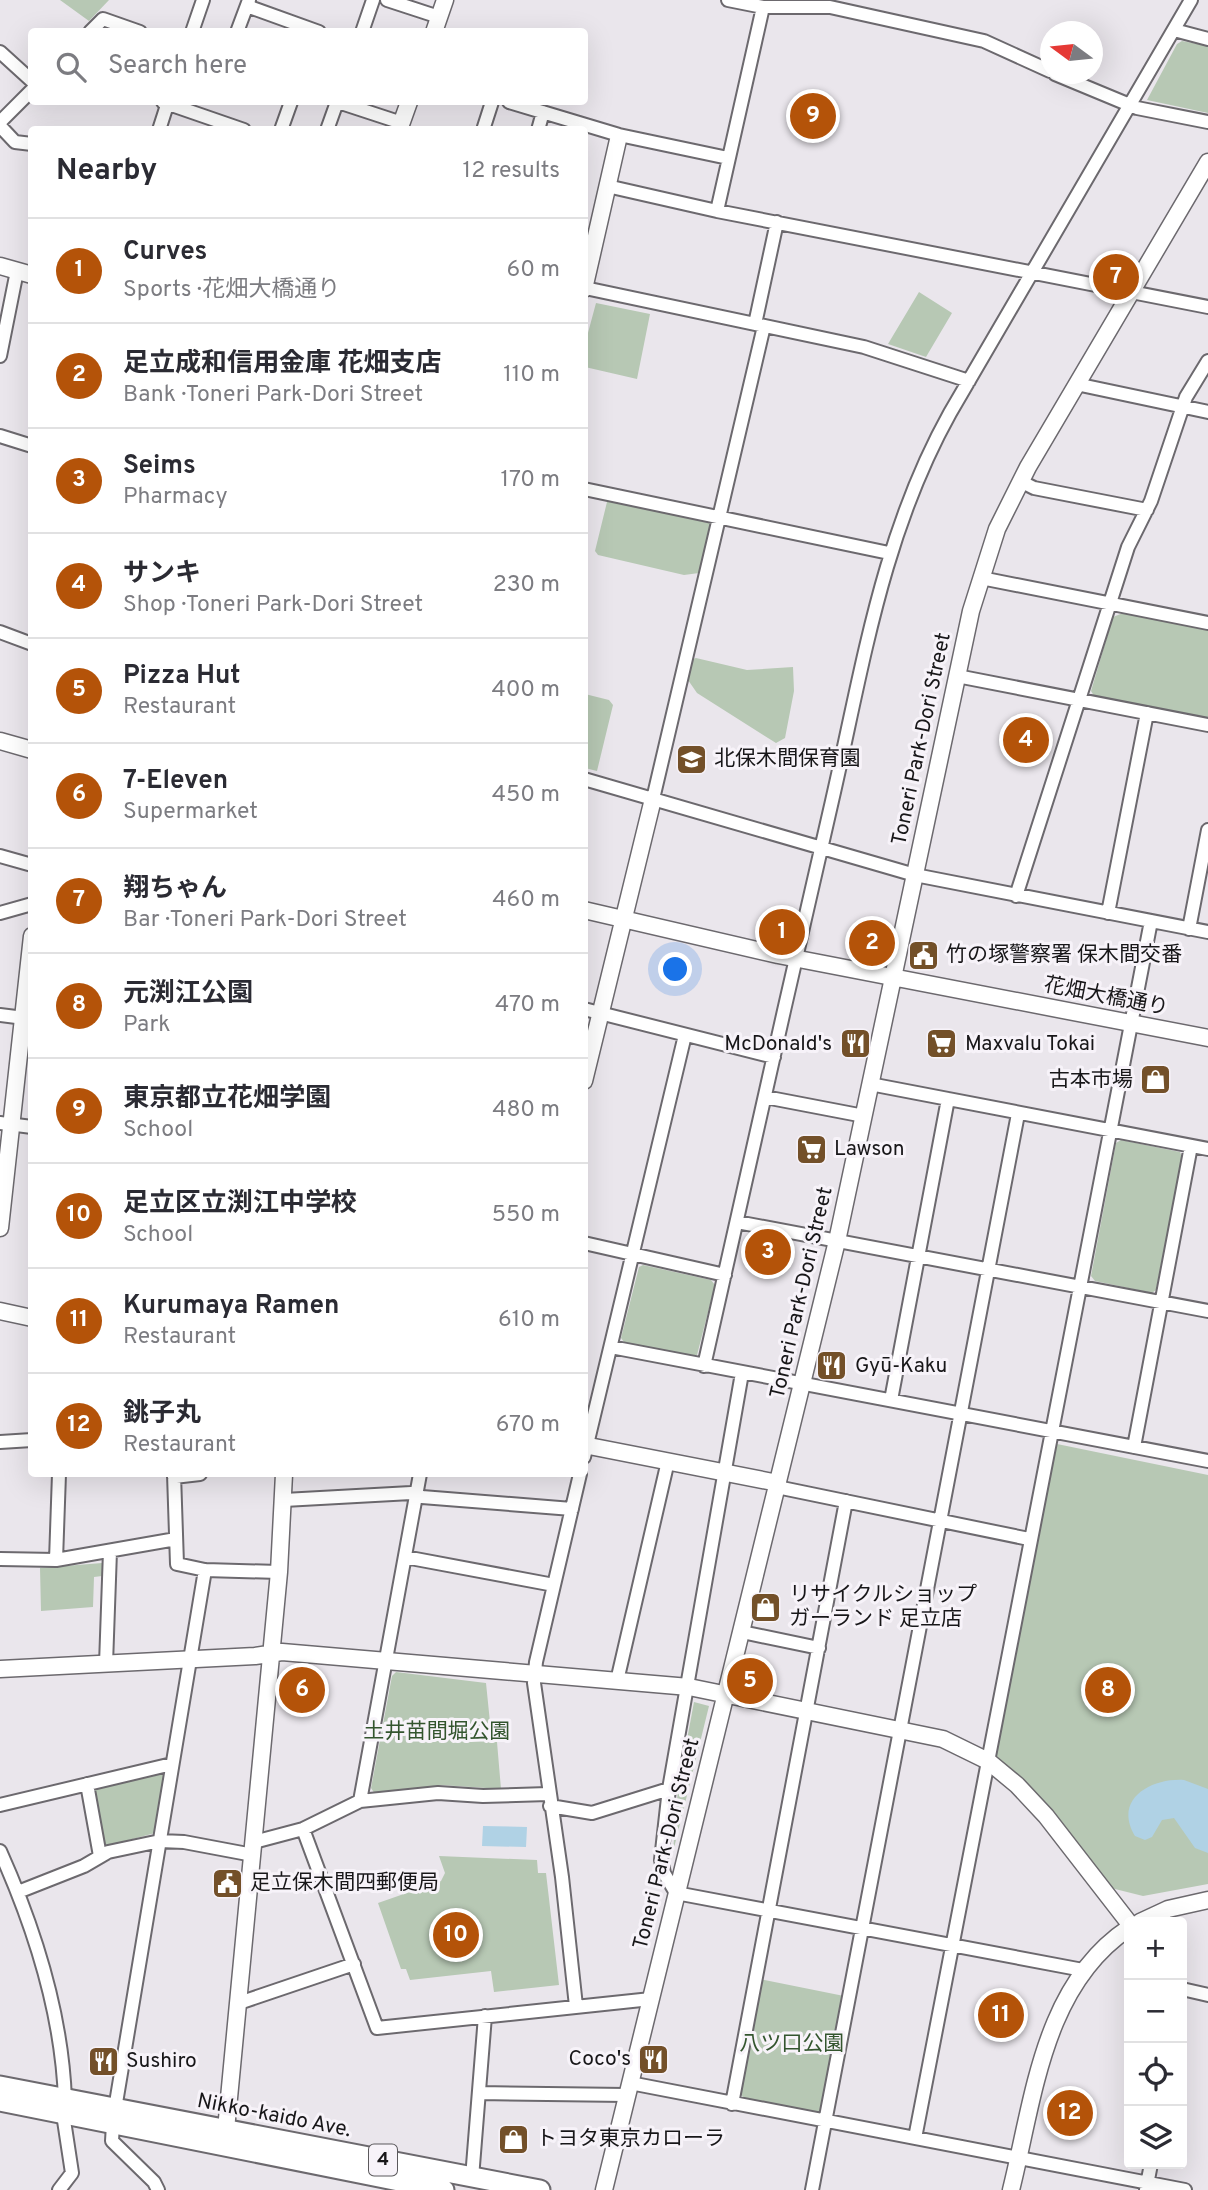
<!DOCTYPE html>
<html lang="en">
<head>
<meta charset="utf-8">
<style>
	body { margin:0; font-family:Overpass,"Noto Sans JP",sans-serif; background:#f2f2f3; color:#2b2b33 }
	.controls { position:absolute; right:21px; bottom:21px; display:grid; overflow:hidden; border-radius:7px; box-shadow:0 7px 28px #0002 }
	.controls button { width:63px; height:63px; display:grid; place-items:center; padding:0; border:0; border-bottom:2px solid #e1e1e2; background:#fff; color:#2b2b33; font:35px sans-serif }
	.compass { position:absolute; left:1040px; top:21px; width:63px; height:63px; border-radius:50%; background:#fff; box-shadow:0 7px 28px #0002; rotate:285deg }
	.you { position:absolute; left:676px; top:970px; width:24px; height:24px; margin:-18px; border:5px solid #fff; border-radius:50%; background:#1a73e8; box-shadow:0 0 0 10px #1a73e833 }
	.badge { display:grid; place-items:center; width:46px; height:46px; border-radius:50%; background:#b45309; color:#fff; font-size:23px; font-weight:700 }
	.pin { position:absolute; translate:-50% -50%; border:4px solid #fff; box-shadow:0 2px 7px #0006 }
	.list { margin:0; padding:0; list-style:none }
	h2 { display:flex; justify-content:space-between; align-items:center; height:91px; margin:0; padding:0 28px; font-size:30px }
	h2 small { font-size:23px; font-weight:400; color:#7c7c81 }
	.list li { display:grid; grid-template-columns:46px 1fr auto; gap:21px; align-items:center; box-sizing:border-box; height:105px; padding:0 28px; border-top:2px solid #e1e1e2 }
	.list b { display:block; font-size:26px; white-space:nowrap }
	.list p { margin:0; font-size:23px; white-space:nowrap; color:#7c7c81 }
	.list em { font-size:23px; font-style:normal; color:#7c7c81 }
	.icon { flex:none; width:38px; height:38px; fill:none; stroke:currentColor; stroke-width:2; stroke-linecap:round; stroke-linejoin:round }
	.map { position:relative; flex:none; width:1208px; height:2190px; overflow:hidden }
	.search { position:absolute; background:#fff; box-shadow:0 7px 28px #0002; left:28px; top:28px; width:560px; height:77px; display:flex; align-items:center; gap:18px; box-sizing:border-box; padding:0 24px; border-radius:7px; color:#7c7c81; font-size:26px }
	.panel { position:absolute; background:#fff; box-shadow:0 7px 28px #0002; left:28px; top:126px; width:560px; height:1351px; border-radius:7px }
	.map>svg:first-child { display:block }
	.green { fill:#b7c8b4 }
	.water { fill:#b0d2e5 }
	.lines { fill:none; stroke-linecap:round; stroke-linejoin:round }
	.minor-casing { stroke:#6c696e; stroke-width:16 }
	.tertiary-casing { stroke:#6c696e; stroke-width:19 }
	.trunk-casing { stroke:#6c696e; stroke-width:23 }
	.minor { stroke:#fff; stroke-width:12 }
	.tertiary { stroke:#fff; stroke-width:16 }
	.trunk { stroke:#fff; stroke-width:19 }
	.labels { text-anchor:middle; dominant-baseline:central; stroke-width:6; stroke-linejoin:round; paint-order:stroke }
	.shield { fill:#f7f3f9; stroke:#5b595c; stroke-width:2 }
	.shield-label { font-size:19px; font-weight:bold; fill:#181719 }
	.street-label { font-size:21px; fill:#181719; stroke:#f7f3f9 }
	.poi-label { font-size:21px; fill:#181719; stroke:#f7f3f9; text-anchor:start }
	.park-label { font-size:21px; fill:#33552e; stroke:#f7f3f9 }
</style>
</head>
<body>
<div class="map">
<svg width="1208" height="2190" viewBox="0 0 1208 2190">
	<rect width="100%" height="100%" fill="#eae6ec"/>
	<path class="green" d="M60,0H109L89,21Z
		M1182,41L1208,46V113L1147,100L1177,44Z
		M919,292L952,313L926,357L888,344Z
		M596,303L650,314L637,379L585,367V344Z
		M611,500L713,524L699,573L684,575L598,555L595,551L607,502Z
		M1123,613L1208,630V719L1094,696L1091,691L1113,617Z
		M696,658L747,670L793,667L794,691L785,738L776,743L697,693L688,680L693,659Z
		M585,694L609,700L613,705L597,771L585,768Z
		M1121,1140L1180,1152L1182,1157L1156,1290L1152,1293L1095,1281L1091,1276L1116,1143Z
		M643,1265L711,1280L715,1285L697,1355L693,1357L624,1342L621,1338L639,1267Z
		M1057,1444L1208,1475V1884L1143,1896L1111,1888L1036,1793L995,1756Z
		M102,1563V1576L94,1577L93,1607L41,1611L40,1568Z
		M396,1672L486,1683L492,1742H497L501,1789L441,1785L375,1794L371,1788L392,1676Z
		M694,1702L709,1706L673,1852L678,1788Z
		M159,1773L165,1776L155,1833L103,1847L94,1792L96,1788Z
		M439,1856L537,1860L538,1873H546L559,1985L494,1992L491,1971L410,1980L406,1969H401L378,1903L441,1881L445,1873Z
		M760,1979L844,1996L823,2106L818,2113L744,2099L740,2093Z"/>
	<path class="water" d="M1184,1780L1208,1789V1853L1195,1848L1174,1818L1162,1820L1152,1837L1145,1840L1135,1836C1113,1800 1150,1778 1184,1780Z
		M483,1826L527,1827L526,1847L482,1846Z"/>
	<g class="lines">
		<defs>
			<path id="minor" d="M387,0L439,17
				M728,0L763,7H830L984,41L1050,71
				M247,6L319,32
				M1174,30L1208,39
				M90,32L103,19L140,32
				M192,32L203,0
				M237,32L249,0
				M362,32L373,0
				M0,52L32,81
				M1055,74L1137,108L1208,122
				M163,102L244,130
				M338,102L402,123
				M509,102L619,135L728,158
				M0,122L32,90
				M0,126L15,142L32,144
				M159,130L168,102
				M281,130L291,102
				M327,130L337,102
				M483,130L492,102
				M538,130L543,112
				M607,186L717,211L1208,307
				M717,211L763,7
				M585,288L864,347L969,381
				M755,324L777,222
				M0,356L17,271
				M1076,384L1208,412
				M0,436L32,446
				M1020,481L1034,488L1147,510
				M584,489L889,553
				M981,578L1208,623
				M0,632L32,644
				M957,676L1208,725
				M584,779L915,875L1208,932
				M653,799L764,326
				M0,856L32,865
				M1016,896L1128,547L1151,501L1186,397L1208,361
				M0,913L32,904
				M1108,913L1147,713
				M1189,929L1208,830
				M584,1009L774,1057
				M0,1015L32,1019
				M870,1084L1208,1149
				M765,1097L864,1116
				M0,1123L32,1127
				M737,1222L1208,1311
				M584,1243L725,1275
				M611,1347L1208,1461
				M704,1366C747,1178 788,989 832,801C863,666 882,535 950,413L1191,0
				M742,1373L669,1789L661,1860L664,1873L676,1893L1083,1970
				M891,1400L948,1099
				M0,1442L32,1440
				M1134,1447L1191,1146
				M584,1457L685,1035
				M174,1474L177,1564L205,1570L279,1572
				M174,1477L200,1474
				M777,1487L1029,1539
				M284,1500L411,1493L422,1497L572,1509
				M405,1557L554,1585
				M0,1559L56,1560L176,1539
				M56,1560L59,1474
				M742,1632L819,1648
				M106,1664L110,1551
				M617,1681L668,1461
				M87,1784L100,1856
				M360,1801L420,1474
				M0,1805L172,1764
				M550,1806L592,1813L669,1789
				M303,1829L377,2028L651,1999
				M254,1842L303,1829L360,1801L438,1793L483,1796L548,1794
				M0,1851C35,1929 62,2013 65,2100
				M18,1892L84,1866L108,1852L160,1841L184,1842L253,1855
				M1182,1989L1208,1995
				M239,2003L354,1964
				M576,2006L562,1877L534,1683L536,1662L580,1474
				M630,2083L1185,2190
				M479,2093L626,2095
				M732,2104L846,1501
				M115,2109L205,1570
				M113,2124L112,2141L154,2182L158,2190
				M915,2138L1151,921
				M472,2178L485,2016
				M59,2190L72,2173L63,2114
				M812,2190L1018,1114
				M1146,2190L1151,2164"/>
			<path id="tertiary" d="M434,32L445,0
				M399,130L409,102
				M0,266L32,275
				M584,289L618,140
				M0,741L32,750
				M584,910L778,955L1208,1038
				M584,1081L653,799
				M0,1228L32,936
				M0,1311L32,1318
				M584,1445L778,1483
				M0,1669L255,1656L282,1652L689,1687L943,1739L988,1761L1017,1785L1046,1816L1129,1923
				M1140,1922L1168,1909L1208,1900
				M225,2140L279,1572L284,1474
				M604,2190L837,1241L971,611L997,529L1028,467L1208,162
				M1011,2190C1034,2098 1043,1985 1129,1928"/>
			<path id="trunk" d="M0,2086L540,2190
				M0,2101L444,2190"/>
		</defs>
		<use href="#minor" class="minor-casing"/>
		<use href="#tertiary" class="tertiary-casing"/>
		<use href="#trunk" class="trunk-casing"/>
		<use href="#minor" class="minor"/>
		<use href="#tertiary" class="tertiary"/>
		<use href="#trunk" class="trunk"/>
	</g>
	<defs>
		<symbol id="school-square" viewBox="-11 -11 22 22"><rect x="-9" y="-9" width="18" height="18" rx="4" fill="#735029" stroke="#f7f3f9"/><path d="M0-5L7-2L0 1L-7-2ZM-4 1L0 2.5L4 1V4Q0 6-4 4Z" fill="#fff"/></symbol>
		<symbol id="civic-square" viewBox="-11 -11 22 22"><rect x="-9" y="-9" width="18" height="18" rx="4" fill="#735029" stroke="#f7f3f9"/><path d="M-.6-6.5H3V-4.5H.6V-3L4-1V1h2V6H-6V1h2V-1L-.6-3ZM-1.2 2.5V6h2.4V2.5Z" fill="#fff"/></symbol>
		<symbol id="restaurant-square" viewBox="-11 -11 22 22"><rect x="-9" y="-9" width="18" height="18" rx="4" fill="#735029" stroke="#f7f3f9"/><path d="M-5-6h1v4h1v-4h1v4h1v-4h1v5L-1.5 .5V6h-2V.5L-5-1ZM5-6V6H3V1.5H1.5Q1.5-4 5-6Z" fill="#fff"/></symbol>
		<symbol id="supermarket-square" viewBox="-11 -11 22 22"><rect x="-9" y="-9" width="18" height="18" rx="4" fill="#735029" stroke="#f7f3f9"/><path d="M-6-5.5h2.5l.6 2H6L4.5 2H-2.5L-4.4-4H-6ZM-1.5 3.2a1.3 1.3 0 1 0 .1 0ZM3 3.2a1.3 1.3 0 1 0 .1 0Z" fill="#fff"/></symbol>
		<symbol id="shop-square" viewBox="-11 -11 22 22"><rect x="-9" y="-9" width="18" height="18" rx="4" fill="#735029" stroke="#f7f3f9"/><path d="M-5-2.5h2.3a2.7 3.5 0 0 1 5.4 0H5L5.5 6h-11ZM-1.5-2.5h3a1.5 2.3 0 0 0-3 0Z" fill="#fff"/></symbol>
	</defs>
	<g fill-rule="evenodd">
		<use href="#school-square" x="674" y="742" width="35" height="35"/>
		<use href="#civic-square" x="906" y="938" width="35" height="35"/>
		<use href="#restaurant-square" x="838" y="1026" width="35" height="35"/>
		<use href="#supermarket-square" x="924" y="1026" width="35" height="35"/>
		<use href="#shop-square" x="1138" y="1062" width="35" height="35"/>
		<use href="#supermarket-square" x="794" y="1132" width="35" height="35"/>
		<use href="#restaurant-square" x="814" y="1348" width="35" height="35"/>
		<use href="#shop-square" x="748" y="1590" width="35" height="35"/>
		<use href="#civic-square" x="210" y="1866" width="35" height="35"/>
		<use href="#restaurant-square" x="636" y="2042" width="35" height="35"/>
		<use href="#restaurant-square" x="86" y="2044" width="35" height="35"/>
		<use href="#shop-square" x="496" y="2122" width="35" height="35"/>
	</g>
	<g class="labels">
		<rect class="shield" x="369" y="2144.5" width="28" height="31" rx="5"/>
		<g class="shield-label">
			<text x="383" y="2160">4</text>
		</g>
		<g class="street-label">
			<text transform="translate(922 739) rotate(-78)">Toneri Park-Dori Street</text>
			<text transform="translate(1106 997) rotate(11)">花畑大橋通り</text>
			<text transform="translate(802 1293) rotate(-77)">Toneri Park-Dori Street</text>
			<text transform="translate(667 1844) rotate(-76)">Toneri Park-Dori Street</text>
			<text transform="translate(274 2116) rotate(11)">Nikko-kaido Ave.</text>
		</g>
		<g class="poi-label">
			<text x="714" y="759">北保木間保育園</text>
			<text x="946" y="955">竹の塚警察署 保木間交番</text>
			<text x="832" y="1044" text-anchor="end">McDonald's</text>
			<text x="965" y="1044">Maxvalu Tokai</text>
			<text x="1133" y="1080" text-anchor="end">古本市場</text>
			<text x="834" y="1149">Lawson</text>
			<text x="855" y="1366">Gyū-Kaku</text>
			<text x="789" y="1595">リサイクルショップ<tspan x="789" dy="24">ガーランド 足立店</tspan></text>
			<text x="250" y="1883">足立保木間四郵便局</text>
			<text x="631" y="2059" text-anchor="end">Coco's</text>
			<text x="126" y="2061">Sushiro</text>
			<text x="536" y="2139">トヨタ東京カローラ</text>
		</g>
		<g class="park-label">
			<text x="437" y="1732">土井苗間堀公園</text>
			<text x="792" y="2044">八ツ口公園</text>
		</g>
	</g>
</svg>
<div class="controls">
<button>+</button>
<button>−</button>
<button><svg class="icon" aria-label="locate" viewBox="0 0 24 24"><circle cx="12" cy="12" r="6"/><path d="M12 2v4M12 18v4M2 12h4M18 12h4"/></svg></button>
<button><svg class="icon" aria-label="layers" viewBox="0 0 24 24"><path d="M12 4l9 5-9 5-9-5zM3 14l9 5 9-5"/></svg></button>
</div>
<svg class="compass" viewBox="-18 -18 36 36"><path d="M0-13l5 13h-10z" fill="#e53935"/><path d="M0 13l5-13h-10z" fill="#7c7c81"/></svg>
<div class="you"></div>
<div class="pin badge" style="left:782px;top:932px">1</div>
<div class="pin badge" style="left:872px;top:943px">2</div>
<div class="pin badge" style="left:768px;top:1252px">3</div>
<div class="pin badge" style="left:1026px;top:740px">4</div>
<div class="pin badge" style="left:750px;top:1681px">5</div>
<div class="pin badge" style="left:302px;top:1690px">6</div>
<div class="pin badge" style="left:1116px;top:277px">7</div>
<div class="pin badge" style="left:1108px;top:1690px">8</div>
<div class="pin badge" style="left:813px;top:116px">9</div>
<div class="pin badge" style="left:456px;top:1935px">10</div>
<div class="pin badge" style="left:1001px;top:2015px">11</div>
<div class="pin badge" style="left:1070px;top:2113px">12</div>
<div class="search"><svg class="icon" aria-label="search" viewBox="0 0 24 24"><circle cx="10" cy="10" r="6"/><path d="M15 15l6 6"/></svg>Search here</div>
<section class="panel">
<h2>Nearby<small>12 results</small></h2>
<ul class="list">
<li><span class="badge">1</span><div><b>Curves</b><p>Sports · 花畑大橋通り</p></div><em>60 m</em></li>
<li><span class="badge">2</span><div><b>足立成和信用金庫 花畑支店</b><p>Bank · Toneri Park-Dori Street</p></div><em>110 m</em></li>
<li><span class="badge">3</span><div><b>Seims</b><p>Pharmacy</p></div><em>170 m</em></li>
<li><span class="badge">4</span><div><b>サンキ</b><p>Shop · Toneri Park-Dori Street</p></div><em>230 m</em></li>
<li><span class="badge">5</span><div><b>Pizza Hut</b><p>Restaurant</p></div><em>400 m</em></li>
<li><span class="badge">6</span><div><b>7-Eleven</b><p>Supermarket</p></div><em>450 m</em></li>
<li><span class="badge">7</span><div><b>翔ちゃん</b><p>Bar · Toneri Park-Dori Street</p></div><em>460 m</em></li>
<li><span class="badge">8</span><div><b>元渕江公園</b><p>Park</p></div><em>470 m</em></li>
<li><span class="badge">9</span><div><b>東京都立花畑学園</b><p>School</p></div><em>480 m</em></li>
<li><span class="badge">10</span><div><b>足立区立渕江中学校</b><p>School</p></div><em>550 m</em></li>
<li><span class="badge">11</span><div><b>Kurumaya Ramen</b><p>Restaurant</p></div><em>610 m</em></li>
<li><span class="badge">12</span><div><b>銚子丸</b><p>Restaurant</p></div><em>670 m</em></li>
</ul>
</section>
</div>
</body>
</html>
